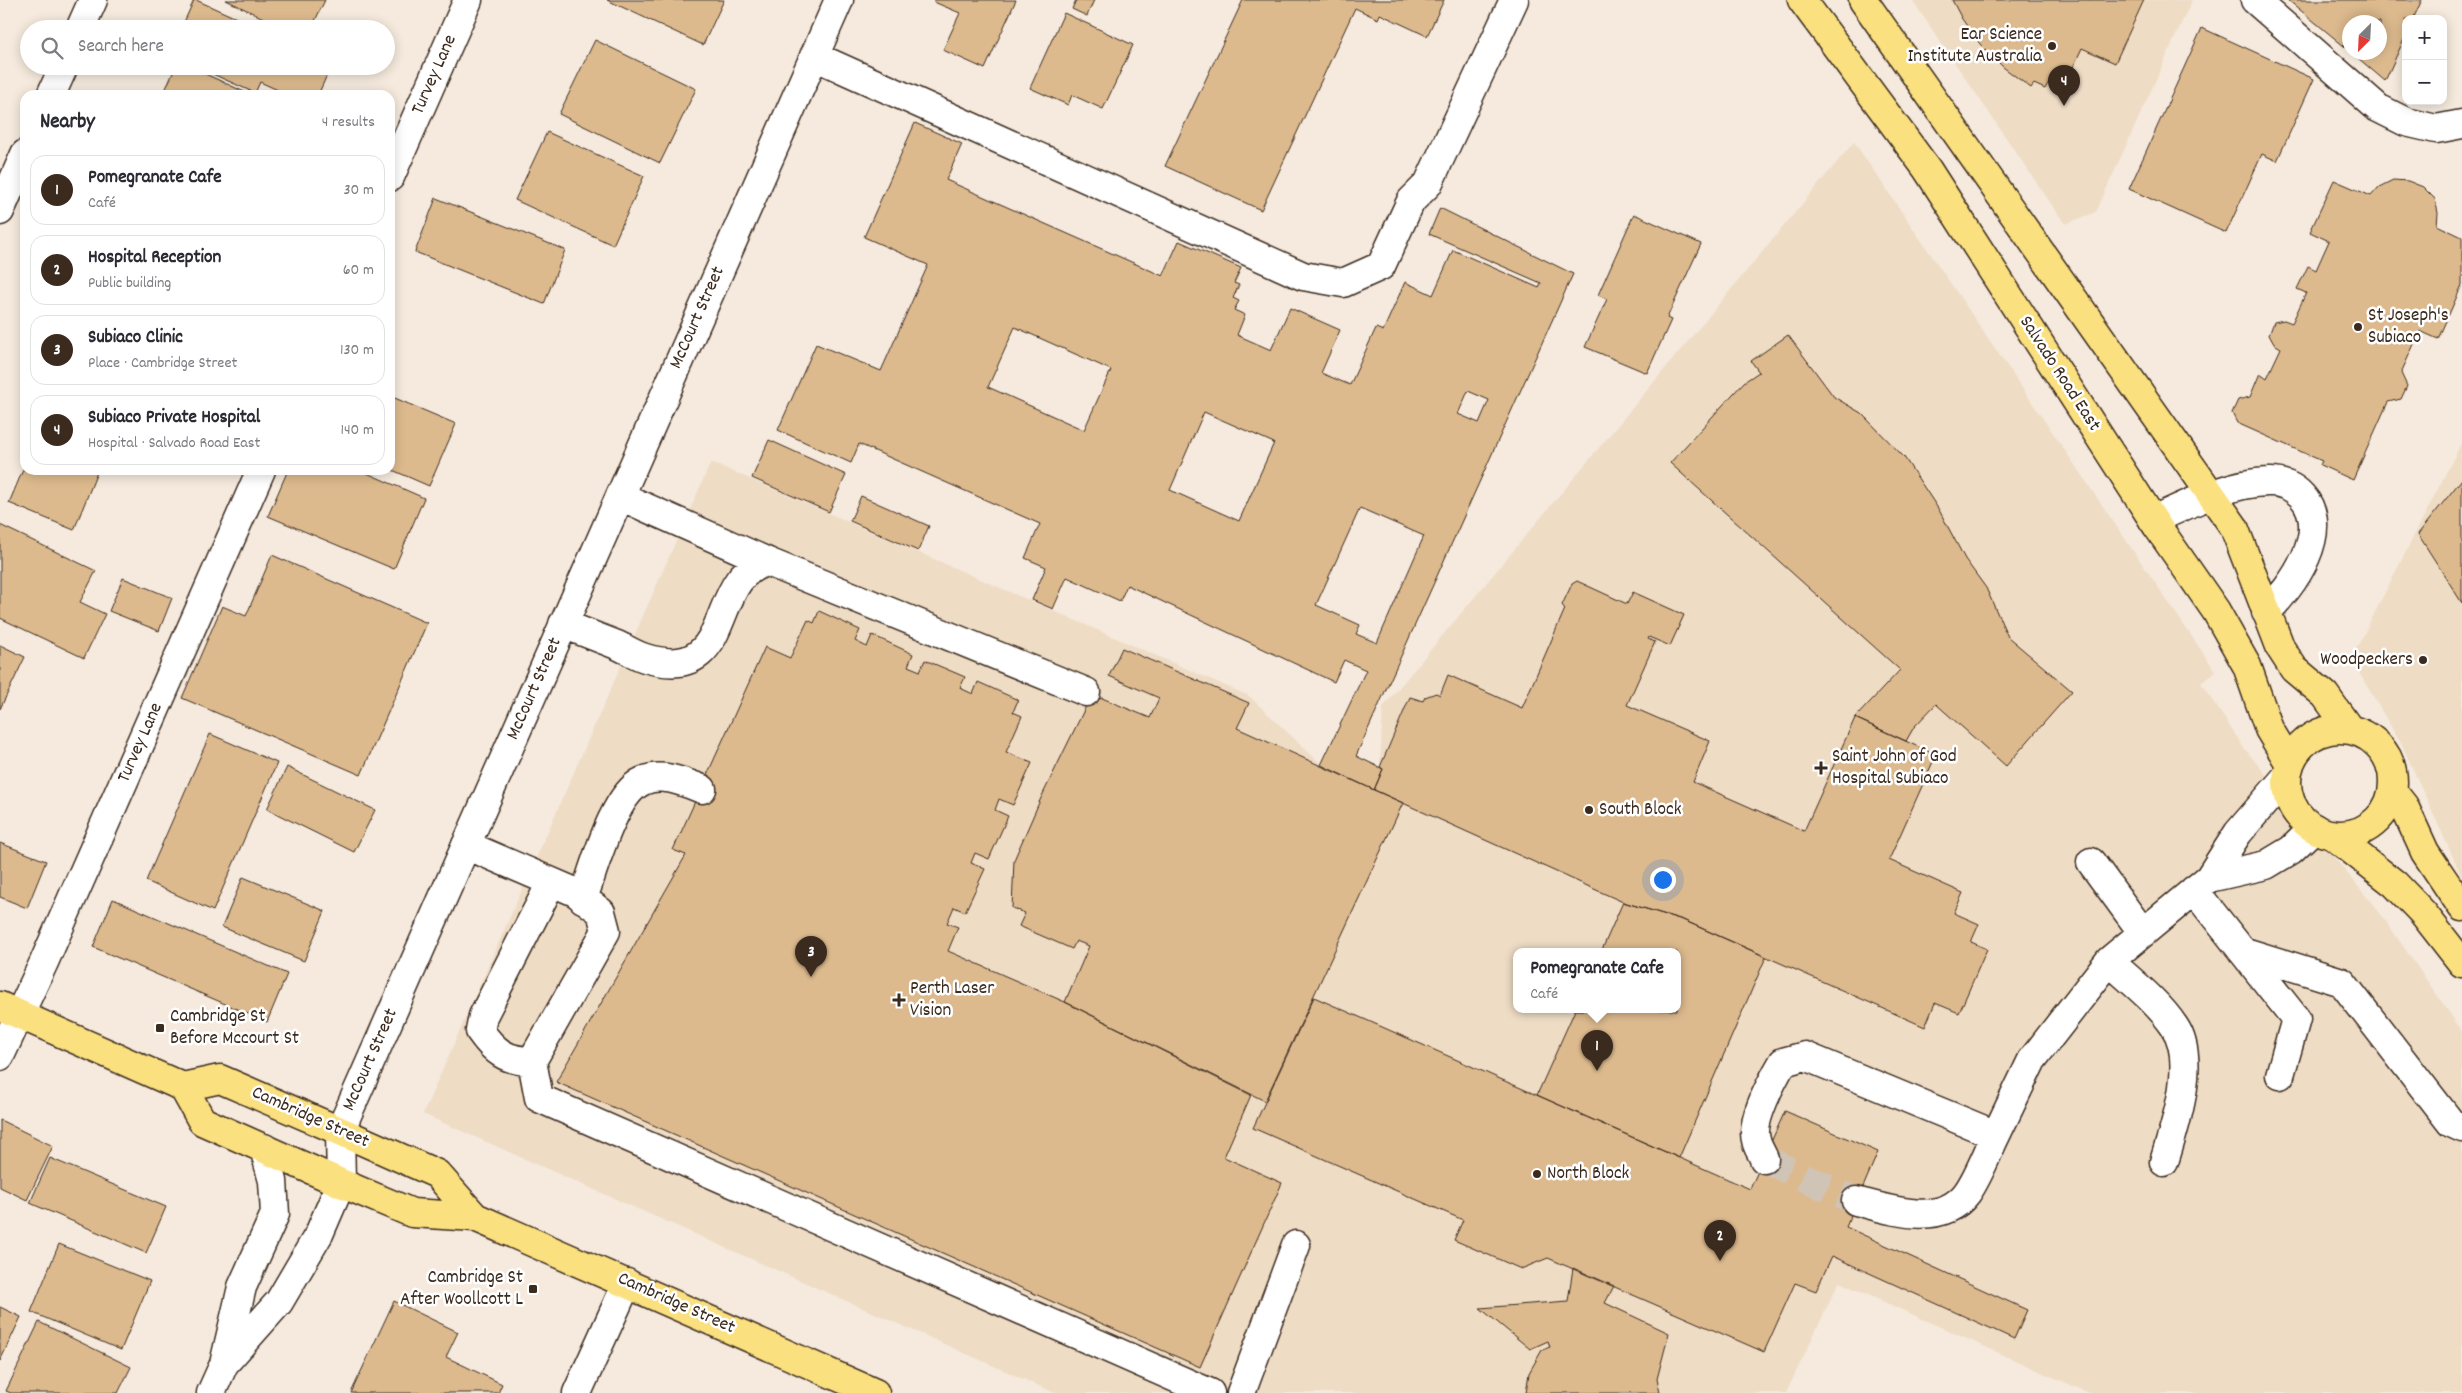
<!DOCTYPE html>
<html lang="en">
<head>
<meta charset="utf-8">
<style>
	body { margin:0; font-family:Dekko,sans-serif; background:#f7f7f7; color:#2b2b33 }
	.controls { position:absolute; right:15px; top:15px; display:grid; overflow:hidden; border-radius:10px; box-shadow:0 2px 12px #0003 }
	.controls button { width:45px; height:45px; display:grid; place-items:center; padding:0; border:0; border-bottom:1px solid #e1e1e2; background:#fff; color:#2b2b33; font:25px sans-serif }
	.compass { position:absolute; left:2342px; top:15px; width:45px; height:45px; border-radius:50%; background:#fff; box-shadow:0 2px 12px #0003; rotate:204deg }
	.you { position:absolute; left:1662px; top:879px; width:18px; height:18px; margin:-12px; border:4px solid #fff; border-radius:50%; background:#1a73e8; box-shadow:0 0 0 8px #1a73e833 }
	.badge { display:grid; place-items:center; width:32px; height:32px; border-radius:50%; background:#3b2a1e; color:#fff; font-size:16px; font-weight:700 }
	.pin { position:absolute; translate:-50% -41px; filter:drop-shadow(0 1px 2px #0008) }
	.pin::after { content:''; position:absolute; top:26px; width:18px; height:15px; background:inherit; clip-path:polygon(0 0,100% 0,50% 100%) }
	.popup { position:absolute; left:1513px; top:948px; width:168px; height:65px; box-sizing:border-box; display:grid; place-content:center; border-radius:10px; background:#fff; filter:drop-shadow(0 1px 4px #0005); font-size:16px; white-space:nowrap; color:#7c7c81 }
	.popup b { font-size:19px; color:#2b2b33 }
	.popup::after { content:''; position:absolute; left:50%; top:100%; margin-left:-10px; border:10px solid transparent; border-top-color:#fff }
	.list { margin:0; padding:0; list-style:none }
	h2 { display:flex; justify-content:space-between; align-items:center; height:65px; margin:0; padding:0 20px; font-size:21px }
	h2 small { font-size:16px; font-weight:400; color:#7c7c81 }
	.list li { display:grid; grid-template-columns:32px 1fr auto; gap:15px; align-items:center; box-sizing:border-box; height:70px; margin:0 10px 10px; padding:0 10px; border:1px solid #e1e1e2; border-radius:15px }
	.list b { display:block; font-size:19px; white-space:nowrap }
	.list p { margin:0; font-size:16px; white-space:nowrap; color:#7c7c81 }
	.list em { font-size:16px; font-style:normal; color:#7c7c81 }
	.icon { flex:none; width:28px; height:28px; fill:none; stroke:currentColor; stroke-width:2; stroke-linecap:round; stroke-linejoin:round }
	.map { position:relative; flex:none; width:2462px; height:1393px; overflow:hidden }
	.search { position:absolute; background:#fff; box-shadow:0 2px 12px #0003; left:20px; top:20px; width:375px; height:55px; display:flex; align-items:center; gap:12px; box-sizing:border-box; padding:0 18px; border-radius:28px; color:#7c7c81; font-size:19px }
	.panel { position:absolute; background:#fff; box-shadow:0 2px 12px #0003; left:20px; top:90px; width:375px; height:385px; border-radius:15px }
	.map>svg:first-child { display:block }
	.built { fill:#eedcc5; fill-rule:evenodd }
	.building { fill:#ddba8e; stroke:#3b2a1e; fill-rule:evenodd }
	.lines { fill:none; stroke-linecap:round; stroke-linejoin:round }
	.minor-tunnel { stroke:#d0c4b7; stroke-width:28; stroke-dasharray:28 14; stroke-linecap:butt }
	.minor-casing { stroke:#3b2a1e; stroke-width:31 }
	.major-casing { stroke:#3b2a1e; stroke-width:31 }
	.minor { stroke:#fff; stroke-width:28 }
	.major { stroke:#fbe080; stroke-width:28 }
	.poi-dot { fill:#3b2a1e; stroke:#fff; stroke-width:2 }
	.labels { text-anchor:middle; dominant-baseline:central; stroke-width:5; stroke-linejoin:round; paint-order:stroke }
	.poi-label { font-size:19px; fill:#3b2a1e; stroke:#fff; text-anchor:start }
	.street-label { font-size:19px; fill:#3b2a1e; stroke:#fff }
</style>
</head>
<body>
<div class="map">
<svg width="2462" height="1393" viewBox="0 0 2462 1393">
	<rect width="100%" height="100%" fill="#f5eadd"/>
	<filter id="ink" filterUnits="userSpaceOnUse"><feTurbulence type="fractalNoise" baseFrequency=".02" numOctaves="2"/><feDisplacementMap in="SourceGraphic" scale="10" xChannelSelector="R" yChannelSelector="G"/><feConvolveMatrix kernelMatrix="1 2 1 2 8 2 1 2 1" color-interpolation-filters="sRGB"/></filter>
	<g filter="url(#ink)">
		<path class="built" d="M1912,0H2192L2096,212L2065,224Z
			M1854,142L2216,672L2201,683L2244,748L2380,913L2462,1031V1393H2089L1839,1282L1786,1393H1055L423,1114L711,462L1249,696L1321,764L1374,789L1383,769L1380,767L1383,707ZM1517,952H1677V1010H1517Z
			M2462,442V877L2403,747L2351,659Z"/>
		<path class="building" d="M194,0H196L261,29H181Z
			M226,0H325L311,29H286Z
			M607,0H724L703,45Z
			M935,0H1016L985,69L943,50L960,13L934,2Z
			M1076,0H1094L1087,16L1072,9Z
			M1243,0H1444L1427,36L1380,14L1378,19L1355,8L1261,210L1165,166Z
			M1952,0H2144L2115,63L2082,48L2065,84L2051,78L2045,89L2034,84L2031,88L2003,67L1980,44L1962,19Z
			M2288,0H2422L2413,19H2406V35L2385,81L2351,52H2380V22H2350V51Z
			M1064,13L1133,45L1103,109L1072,95L1068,105L1030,88Z
			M2202,28L2314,79L2277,161L2262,154L2226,233L2129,189Z
			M595,40L696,89L660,163L559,114Z
			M176,66H188L251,95H163Z
			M195,66H331L318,95H289L260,82L255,93Z
			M915,123L962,144L946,180L1163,276L1179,241L1241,268L1234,283L1239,285L1233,298L1239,301L1234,310L1245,315L1237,335L1271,350L1290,308L1340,330L1321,373L1350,385L1376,328L1383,331L1405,282L1433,295L1453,250L1539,288L1541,283L1429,234L1440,208L1573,274L1356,756L1383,769L1374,790L1321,765L1366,670L1344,660L1334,682L1127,585L1120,601L1067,577L1053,609L1032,600L1046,567L1025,558L1040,524L859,444L851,463L778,430L816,344L881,371L928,265L864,237ZM1015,327L1111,370L1084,430L988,387ZM1468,391L1489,400L1479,423L1458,414ZM1204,412L1274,443L1239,521L1170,490ZM1360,508L1424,536L1377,643L1356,634L1360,625L1316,605Z
			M547,132L644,176L613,245L515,200Z
			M2334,180L2371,196L2379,187L2393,180L2408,181L2423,187L2435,199L2438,213L2437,225L2462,237V285L2438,339L2420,331L2401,373L2407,386L2401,399L2388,402L2353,480L2320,465L2322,461L2237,423L2232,413L2238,400L2250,397L2260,373L2267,378L2281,348L2274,344L2269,335L2274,322L2284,320L2292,323L2306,293L2297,289L2308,266L2316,270L2329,241L2310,232Z
			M436,198L565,250L544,304L415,252Z
			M1634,214L1701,244L1667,318L1671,320L1647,373L1585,347L1607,299L1598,295Z
			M1788,335L1834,397L1861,413L1904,457L1939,510L1965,559L1986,588L2008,637L2072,691L2006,766L1936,704L1914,727L1906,741L1855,718L1900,670L1670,463L1744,382L1759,372L1751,361Z
			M390,396L456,424L429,486L390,469Z
			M769,440L846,475L829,512L752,478Z
			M25,465V470H98L74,530L9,503Z
			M288,470H360L424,498L394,569L268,516Z
			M2462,479V603L2418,534Z
			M861,496L929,526L918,551L850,521Z
			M0,525L96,571L80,602L105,614L84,658L0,618Z
			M272,555L427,623L361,775L182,698L222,606L246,616Z
			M123,578L172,598L159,631L109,611Z
			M1577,581L1627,604L1633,592L1684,615L1670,646L1649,637L1648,639L1655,642L1627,705L1710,741L1693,782L1804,831L1855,718L1936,755L1889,860L1963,893L1954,913L1979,924L1971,942L1987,949L1959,1013L1935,1003L1925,1027L1683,920L1623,902L1374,790L1383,769L1380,767L1410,697L1423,701L1425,697L1436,693L1440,695L1448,675L1522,708L1565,609L1562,605L1572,584Z
			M819,611L860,630L855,641L867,647L872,635L913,654L908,666L920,671L925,660L965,677L960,688L973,694L978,682L1018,700L1013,712L1022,716L1006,752L1032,763L1013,805L999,799L995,810L1008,816L989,859L975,853L971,863L985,869L965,912L954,907L947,923L958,927L948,951L1065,1002L1251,1095L1224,1157L1282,1183L1200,1367L556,1082L686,855L673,850L765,647L790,658L808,620L814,623Z
			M0,645L25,657L0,709Z
			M1122,648L1249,703L1237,728L1403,803L1265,1101L1065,1002L1089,946L1076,941L1072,949L1019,926L1025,913L1012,908L1014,860L1041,798L1087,704L1102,698L1150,718L1159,698L1109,676Z
			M210,734L277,763L213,911L146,881Z
			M287,767L375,810L354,852L267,809Z
			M0,843L46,861L27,908L0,897Z
			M243,877L325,911L304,961L222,927Z
			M113,899L287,974L267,1022L93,947Z
			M1623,902L1683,920L1766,957L1679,1158L1537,1095L1575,1010H1677V952H1601Z
			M1314,997L1750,1189L1785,1111L1878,1152L1846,1227L2027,1310L2014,1339L1832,1256L1816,1291L1795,1283L1764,1352L1548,1258L1521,1269L1454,1240L1463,1220L1253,1128Z
			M0,1120L53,1146L27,1200L0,1187Z
			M50,1158L166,1207L146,1253L30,1203Z
			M59,1244L150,1281L121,1350L31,1312Z
			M1573,1268L1614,1286L1605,1303L1669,1333L1657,1379L1660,1393H1526L1529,1373L1542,1350L1550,1347L1548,1341L1530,1349L1480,1308L1568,1301Z
			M394,1301L458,1332L446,1357L502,1384L498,1393H351Z
			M0,1307L21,1317L0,1361Z
			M39,1322L131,1367L118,1393H11L6,1391Z"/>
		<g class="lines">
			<path class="minor-tunnel" d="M1764,1159L1856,1201"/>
			<defs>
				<path id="minor" d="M2255,0L2378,108L2406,122L2436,129L2462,124
					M80,29L93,0
					M814,56L1303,276L1343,283L1381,266L1411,201L1428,184L1514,0
					M51,95L64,66
					M390,177L468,0
					M0,211L25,154
					M620,496L768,562L1086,692
					M2153,520C2189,504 2228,483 2268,482C2281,481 2294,487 2302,496C2333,530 2292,588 2266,612
					M563,624C581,631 599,638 617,645C626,649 635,655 645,658C739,686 705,574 768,562
					M466,845L575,892L601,912L606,931L532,1061L539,1098L1210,1393
					M2091,862L2143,933
					M2209,878L2266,865L2291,850L2314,828
					M2194,890L2296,1019L2280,1075
					M583,899C594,869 613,794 643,781C661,772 684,782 702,789
					M2242,951L2342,982L2451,1123L2462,1128
					M2109,961C2131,981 2157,1001 2174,1026C2198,1060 2175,1126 2164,1162
					M0,1056L44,962L261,470
					M532,1061C506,1061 494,1051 480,1031L483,1016L551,883
					M1996,1135L2032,1060L2109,961L2209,878L2238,833L2287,776
					M1764,1159C1762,1153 1757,1147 1756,1140C1750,1121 1773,1079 1783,1062L1805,1056L1996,1135C1987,1153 1979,1176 1967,1193C1941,1228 1891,1210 1856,1201
					M224,1364L279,1302L319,1234L341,1183L340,1131L839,0
					M211,1393L224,1364L242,1287L275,1214L273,1181L264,1148
					M577,1393L627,1283
					M1241,1393L1296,1245"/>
				<path id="major" d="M1802,0L1927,169L2157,526L2216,611L2247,666L2269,729L2290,764
					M1863,0L2234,527L2281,649L2294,669L2325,695L2350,730
					M2287 782a53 53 0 1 1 106 0a53 53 0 1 1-106 0Z
					M2393,792L2404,806L2425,852L2462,907
					M2331,834L2395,884L2423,913L2462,963
					M0,1006L183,1087L202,1121L341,1183L412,1213L475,1217L875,1393
					M183,1087L220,1079L340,1131L437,1174L475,1217"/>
			</defs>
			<use href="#minor" class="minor-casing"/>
			<use href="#major" class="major-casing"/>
			<use href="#minor" class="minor"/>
			<use href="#major" class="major"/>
		</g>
	</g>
	<g class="poi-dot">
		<circle cx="2052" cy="46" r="5"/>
		<circle cx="2358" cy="327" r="5"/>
		<circle cx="2423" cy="660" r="5"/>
		<path d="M1818.5 760.5h5v5h5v5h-5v5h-5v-5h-5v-5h5z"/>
		<circle cx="1589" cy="810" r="5"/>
		<path d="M896.5 992.5h5v5h5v5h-5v5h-5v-5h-5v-5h5z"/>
		<rect x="155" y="1023" width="10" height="10" rx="2.5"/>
		<circle cx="1537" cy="1174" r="5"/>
		<rect x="528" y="1284" width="10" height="10" rx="2.5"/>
	</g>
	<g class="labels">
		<g class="poi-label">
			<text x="2042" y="35" text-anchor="end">Ear Science<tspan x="2042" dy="22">Institute Australia</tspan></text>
			<text x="2368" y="316">St Joseph's<tspan x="2368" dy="22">Subiaco</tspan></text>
			<text x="2413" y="660" text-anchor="end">Woodpeckers</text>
			<text x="1832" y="757">Saint John of God<tspan x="1832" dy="22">Hospital Subiaco</tspan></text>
			<text x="1599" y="810">South Block</text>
			<text x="910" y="989">Perth Laser<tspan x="910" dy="22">Vision</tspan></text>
			<text x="170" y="1017">Cambridge St<tspan x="170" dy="22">Before Mccourt St</tspan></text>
			<text x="1547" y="1174">North Block</text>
			<text x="523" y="1278" text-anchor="end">Cambridge St<tspan x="523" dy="22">After Woollcott L</tspan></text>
		</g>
		<g class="street-label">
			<text transform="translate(435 75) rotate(-66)">Turvey Lane</text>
			<text transform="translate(698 318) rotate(-66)">McCourt Street</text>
			<text transform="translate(2059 374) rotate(57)">Salvado Road East</text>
			<text transform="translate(535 689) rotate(-66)">McCourt Street</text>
			<text transform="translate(141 743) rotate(-66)">Turvey Lane</text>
			<text transform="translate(371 1060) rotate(-66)">McCourt Street</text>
			<text transform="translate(310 1118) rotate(24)">Cambridge Street</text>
			<text transform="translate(676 1304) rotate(24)">Cambridge Street</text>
		</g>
	</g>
</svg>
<div class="controls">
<button>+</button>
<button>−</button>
</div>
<svg class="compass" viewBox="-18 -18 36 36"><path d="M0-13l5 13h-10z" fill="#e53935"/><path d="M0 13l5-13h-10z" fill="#7c7c81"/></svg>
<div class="you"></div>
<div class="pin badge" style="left:1597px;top:1071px">1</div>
<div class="popup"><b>Pomegranate Cafe</b>Café</div>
<div class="pin badge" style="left:1720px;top:1261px">2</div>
<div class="pin badge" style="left:811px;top:977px">3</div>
<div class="pin badge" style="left:2064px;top:106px">4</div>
<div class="search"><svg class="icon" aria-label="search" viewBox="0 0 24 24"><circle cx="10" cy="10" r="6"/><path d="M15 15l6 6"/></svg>Search here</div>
<section class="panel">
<h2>Nearby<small>4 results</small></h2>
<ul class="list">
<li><span class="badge">1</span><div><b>Pomegranate Cafe</b><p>Café</p></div><em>30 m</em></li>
<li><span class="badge">2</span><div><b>Hospital Reception</b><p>Public building</p></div><em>60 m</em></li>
<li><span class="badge">3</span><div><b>Subiaco Clinic</b><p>Place · Cambridge Street</p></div><em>130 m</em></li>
<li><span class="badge">4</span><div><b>Subiaco Private Hospital</b><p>Hospital · Salvado Road East</p></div><em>140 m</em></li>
</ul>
</section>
</div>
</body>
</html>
